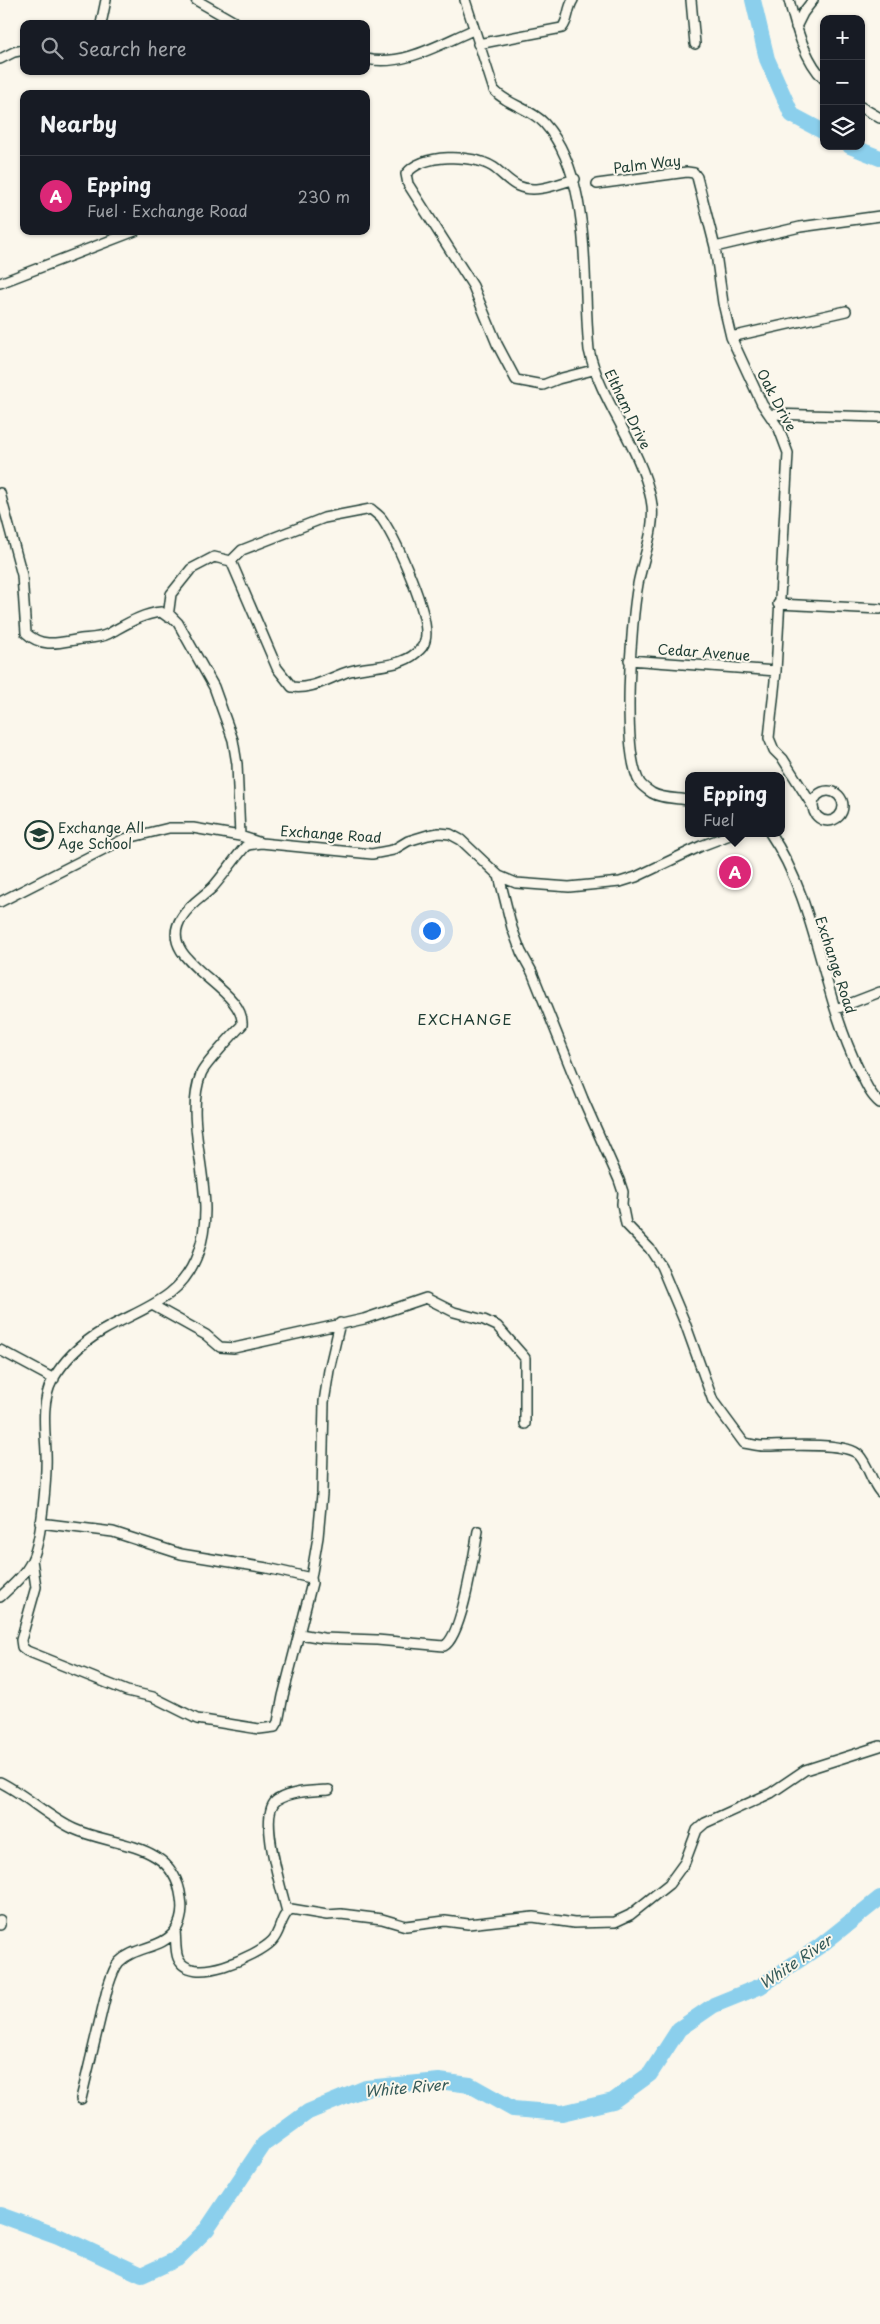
<!DOCTYPE html>
<html lang="en">
<head>
<meta charset="utf-8">
<style>
	body { margin:0; font-family:"Playpen Sans",sans-serif; background:#242831; color:#f1f3f6 }
	.controls { position:absolute; right:15px; top:15px; display:grid; overflow:hidden; border-radius:10px; box-shadow:0 1px 4px #0004 }
	.controls button { width:45px; height:45px; display:grid; place-items:center; padding:0; border:0; border-bottom:1px solid #363941; background:#171b24; color:#f1f3f6; font:25px sans-serif }
	.you { position:absolute; left:431px; top:930px; width:18px; height:18px; margin:-12px; border:4px solid #fff; border-radius:50%; background:#1a73e8; box-shadow:0 0 0 8px #1a73e833 }
	.badge { display:grid; place-items:center; width:32px; height:32px; border-radius:50%; background:#db2777; color:#fff; font-size:16px; font-weight:700 }
	.pin { position:absolute; translate:-50% -50%; border:2px solid #fff; box-shadow:0 1px 5px #0006 }
	.popup { position:absolute; left:685px; top:772px; width:100px; height:65px; box-sizing:border-box; display:grid; place-content:center; border-radius:10px; background:#171b24; filter:drop-shadow(0 1px 4px #0005); font-size:16px; white-space:nowrap; color:#9ea1a6 }
	.popup b { font-size:19px; color:#f1f3f6 }
	.popup::after { content:''; position:absolute; left:50%; top:100%; margin-left:-10px; border:10px solid transparent; border-top-color:#171b24 }
	.list { margin:0; padding:0; list-style:none }
	h2 { display:flex; justify-content:space-between; align-items:center; height:65px; margin:0; padding:0 20px; font-size:21px }
	h2 small { font-size:16px; font-weight:400; color:#9ea1a6 }
	.list li { display:grid; grid-template-columns:32px 1fr auto; gap:15px; align-items:center; box-sizing:border-box; height:80px; padding:0 20px; border-top:1px solid #363941 }
	.list b { display:block; font-size:19px; white-space:nowrap }
	.list p { margin:0; font-size:16px; white-space:nowrap; color:#9ea1a6 }
	.list em { font-size:16px; font-style:normal; color:#9ea1a6 }
	.icon { flex:none; width:28px; height:28px; fill:none; stroke:currentColor; stroke-width:2; stroke-linecap:round; stroke-linejoin:round }
	.map { position:relative; flex:none; width:880px; height:2324px; overflow:hidden }
	.search { position:absolute; background:#171b24; box-shadow:0 1px 4px #0004; left:20px; top:20px; width:350px; height:55px; display:flex; align-items:center; gap:12px; box-sizing:border-box; padding:0 18px; border-radius:10px; color:#9ea1a6; font-size:19px }
	.panel { position:absolute; background:#171b24; box-shadow:0 1px 4px #0004; left:20px; top:90px; width:350px; height:145px; border-radius:10px }
	.map>svg:first-child { display:block }
	.lines { fill:none; stroke-linecap:round; stroke-linejoin:round }
	.river { stroke:#8bcfec; stroke-width:16 }
	.street-casing { stroke:#1f3d34; stroke-width:12 }
	.street { stroke:#fbf7ec; stroke-width:9 }
	.labels { text-anchor:middle; dominant-baseline:central; stroke-width:4; stroke-linejoin:round; paint-order:stroke }
	.street-label { font-size:14px; fill:#1f3d34; stroke:#fbf7ec }
	.poi-label { font-size:14px; fill:#1f3d34; stroke:#fbf7ec; text-anchor:start }
	.neighbourhood-label { font-size:15px; letter-spacing:1px; fill:#1f3d34; stroke:#fbf7ec }
	.water-label { font-size:15px; font-style:italic; fill:#355a59; stroke:#fbf7ec }
</style>
</head>
<body>
<div class="map">
<svg width="880" height="2324" viewBox="0 0 880 2324">
	<rect width="100%" height="100%" fill="#fbf7ec"/>
	<filter id="ink" filterUnits="userSpaceOnUse"><feTurbulence type="fractalNoise" baseFrequency=".02" numOctaves="2"/><feDisplacementMap in="SourceGraphic" scale="10" xChannelSelector="R" yChannelSelector="G"/><feConvolveMatrix kernelMatrix="1 2 1 2 8 2 1 2 1" color-interpolation-filters="sRGB"/></filter>
	<g filter="url(#ink)">
		<g class="lines">
			<path class="river" d="M753,0L767,59L792,115L824,132
				M850,146L880,158
				M0,2215L58,2236L142,2275L177,2259L207,2229L264,2144L308,2112L366,2088L439,2081L470,2085L513,2109L562,2113L613,2101L650,2074L679,2029L714,2005L761,1986L820,1946L880,1898"/>
			<defs>
				<path id="street" d="M196,0L238,24
					M465,0L494,90C507,105 530,108 544,123C593,177 582,280 589,350C601,403 640,445 651,499C657,527 643,557 638,584C631,622 621,752 640,783C642,786 649,791 652,793C662,799 677,798 689,800
					M691,0L695,44
					M789,0C795,25 805,61 824,79
					M101,24L106,0
					M796,27L803,13L813,0
					M478,44L562,28C569,20 567,9 573,0
					M0,59L14,52L24,50
					M366,59C403,67 440,44 473,30
					M861,107L880,118
					M575,179C557,184 536,194 518,186C509,182 502,173 493,167C472,154 423,153 406,174L408,184L473,286L497,344L516,380L543,385L558,379L593,370
					M597,184L687,172L694,173L697,177L715,247L723,303L731,337L762,404L779,429L788,453L776,671L769,738L774,750L783,759L812,805
					M715,247L800,227L880,216
					M0,283L135,231
					M731,337L846,311
					M770,414L880,417
					M0,493L22,575L26,633C43,649 61,642 81,639C90,638 100,638 108,634C125,625 141,614 161,612L168,617L170,615L178,623L214,687L233,740L237,764L240,836
					M778,604L880,609
					M168,617L171,594L191,569L214,557L231,561L242,550L324,518L371,509C374,512 379,515 382,519C396,540 432,617 425,641C424,645 420,650 416,653C399,668 370,665 350,671C330,677 313,690 292,687L277,668L231,561
					M629,660L776,671
					M813 806a15 15 0 1 1 30 0a15 15 0 1 1-30 0Z
					M770,833C817,902 821,993 858,1068C864,1080 869,1094 880,1103
					M499,876L512,928L521,952L532,972L583,1099L619,1180L623,1192L622,1204L626,1224L650,1249L661,1266L685,1323L713,1401L744,1443C751,1444 757,1446 763,1446C782,1446 846,1441 859,1455C868,1465 871,1481 880,1492
					M0,902L124,839L169,828H193L240,836L261,843L372,854L393,850L408,841L428,835L439,833L450,834L461,840L499,876L516,883L569,887L620,882L636,877L701,846L735,833
					M836,1009L880,992
					M154,1306L206,1335L220,1347L234,1348L364,1319L426,1298L454,1312L484,1320L497,1326L525,1358V1424
					M0,1350L54,1379
					M40,1523L113,1532L181,1554L267,1568L311,1578
					M32,1560L36,1587L21,1640L22,1647L27,1651L127,1691L153,1697L197,1719L259,1729L275,1727L278,1722L283,1696L312,1583L311,1578L318,1537L322,1494L324,1402L329,1370L340,1323
					M0,1597C11,1587 26,1574 32,1560C42,1540 47,1475 46,1452C45,1430 41,1402 52,1381C63,1361 82,1343 102,1331C141,1308 181,1301 198,1253C220,1195 181,1126 201,1074C203,1067 235,1032 242,1025C246,987 152,961 182,917C190,904 201,898 212,888C220,880 241,850 246,846C250,844 257,844 261,843
					M300,1634L323,1638L377,1640L444,1646C462,1637 474,1553 478,1531
					M0,1782C26,1795 48,1817 74,1829C113,1847 174,1841 181,1898C183,1910 182,1921 175,1931C162,1949 135,1946 119,1962C113,1969 110,1981 107,1990L81,2099
					M287,1912C282,1891 257,1813 277,1800C292,1791 312,1791 329,1790
					M0,1920V1925
					M175,1931C176,1938 175,1951 178,1958C190,1987 257,1956 272,1941C281,1932 280,1916 291,1909L327,1915L341,1914L382,1919L406,1926L445,1921L468,1924L533,1917L574,1923L615,1922L630,1915L669,1884L685,1862L697,1830L705,1823L771,1793L805,1770L880,1746"/>
			</defs>
			<use href="#street" class="street-casing"/>
			<use href="#street" class="street"/>
		</g>
	</g>
	<defs>
		<symbol id="school-ring" viewBox="-11 -11 22 22"><circle r="9.5" fill="#fbf7ec" stroke="#1f3d34" stroke-width="1.5"/><path d="M0-5L7-2L0 1L-7-2ZM-4 1L0 2.5L4 1V4Q0 6-4 4Z" fill="#1f3d34"/></symbol>
	</defs>
	<g fill-rule="evenodd">
		<use href="#school-ring" x="23" y="819" width="32" height="32"/>
	</g>
	<g class="labels">
		<g class="street-label">
			<text transform="translate(647 164) rotate(-7)">Palm Way</text>
			<text transform="translate(777 400) rotate(62)">Oak Drive</text>
			<text transform="translate(628 409) rotate(64)">Eltham Drive</text>
			<text transform="translate(704 652) rotate(4)">Cedar Avenue</text>
			<text transform="translate(331 834) rotate(4)">Exchange Road</text>
			<text transform="translate(836 965) rotate(72)">Exchange Road</text>
		</g>
		<g class="poi-label">
			<text x="58" y="827">Exchange All<tspan x="58" dy="16">Age School</tspan></text>
		</g>
		<g class="neighbourhood-label">
			<text x="465" y="1018">EXCHANGE</text>
		</g>
		<g class="water-label">
			<text transform="translate(795 1961) rotate(-34)">White River</text>
			<text transform="translate(406 2087) rotate(-5)">White River</text>
		</g>
	</g>
</svg>
<div class="controls">
<button>+</button>
<button>−</button>
<button><svg class="icon" aria-label="layers" viewBox="0 0 24 24"><path d="M12 4l9 5-9 5-9-5zM3 14l9 5 9-5"/></svg></button>
</div>
<div class="you"></div>
<div class="pin badge" style="left:735px;top:872px">A</div>
<div class="popup"><b>Epping</b>Fuel</div>
<div class="search"><svg class="icon" aria-label="search" viewBox="0 0 24 24"><circle cx="10" cy="10" r="6"/><path d="M15 15l6 6"/></svg>Search here</div>
<section class="panel">
<h2>Nearby<small></small></h2>
<ul class="list">
<li><span class="badge">A</span><div><b>Epping</b><p>Fuel · Exchange Road</p></div><em>230 m</em></li>
</ul>
</section>
</div>
</body>
</html>
